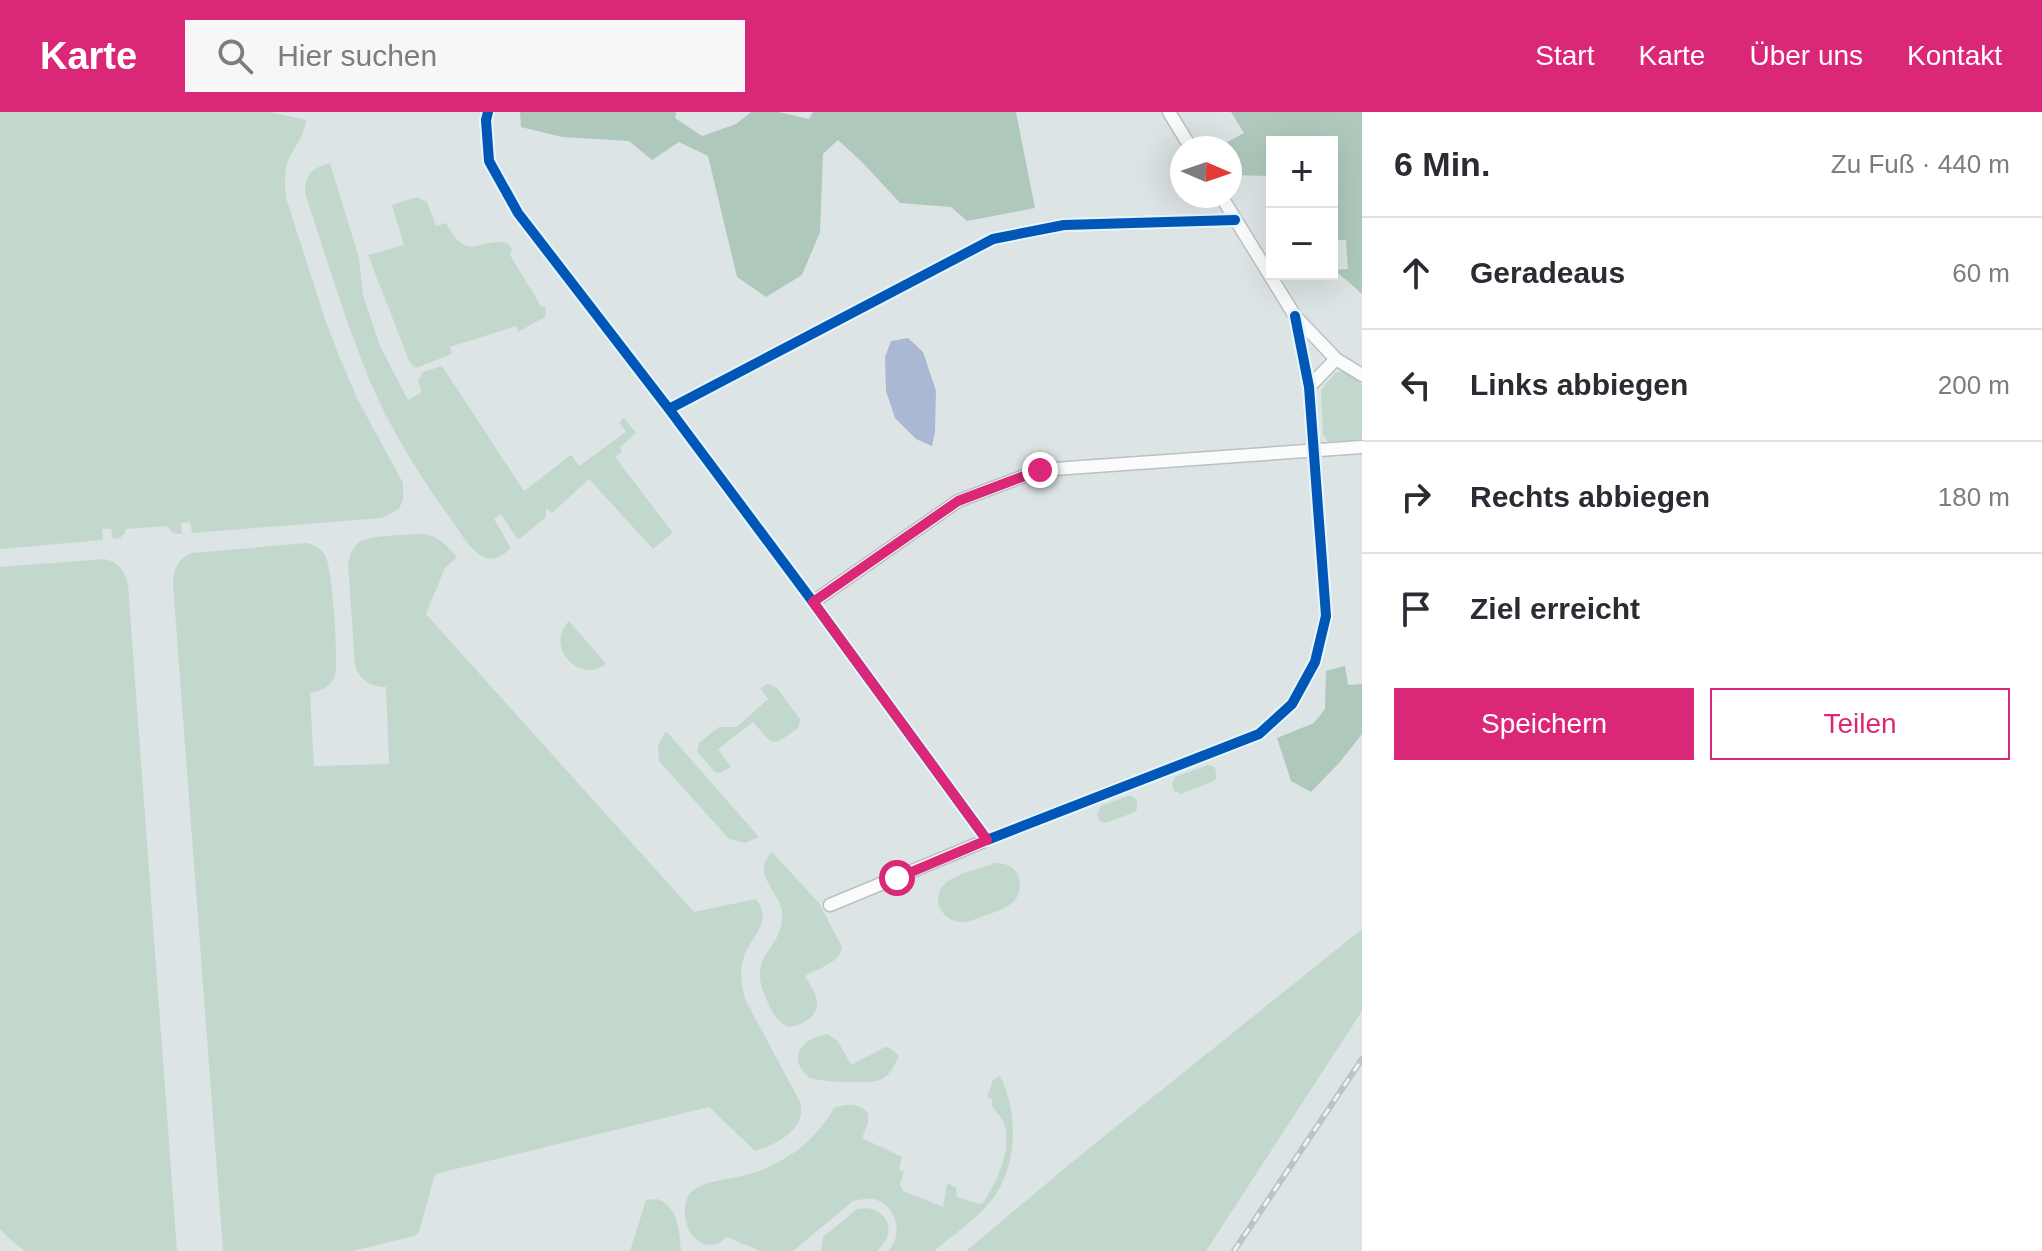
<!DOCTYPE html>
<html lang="de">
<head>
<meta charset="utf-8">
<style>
	body { margin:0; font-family:Arial,sans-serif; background:#f7f7f7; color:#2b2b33 }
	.controls { position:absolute; right:24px; top:24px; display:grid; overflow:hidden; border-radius:0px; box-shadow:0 8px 32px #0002 }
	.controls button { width:72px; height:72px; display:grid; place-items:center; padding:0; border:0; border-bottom:2px solid #e1e1e2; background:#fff; color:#2b2b33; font:40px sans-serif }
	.compass { position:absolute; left:1170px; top:24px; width:72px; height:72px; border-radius:50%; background:#fff; box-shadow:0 8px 32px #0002; rotate:92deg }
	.stop { position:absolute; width:24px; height:24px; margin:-18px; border:6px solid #db2777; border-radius:50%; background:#fff }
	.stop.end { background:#db2777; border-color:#fff; box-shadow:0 2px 8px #0008 }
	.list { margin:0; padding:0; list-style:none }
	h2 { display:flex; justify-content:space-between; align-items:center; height:104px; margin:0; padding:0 32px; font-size:34px }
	h2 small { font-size:26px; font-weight:400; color:#7c7c81 }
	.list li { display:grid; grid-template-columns:52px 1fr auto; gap:24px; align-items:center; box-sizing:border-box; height:112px; padding:0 32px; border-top:2px solid #e1e1e2 }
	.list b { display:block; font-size:30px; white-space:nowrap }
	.list em { font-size:26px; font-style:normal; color:#7c7c81 }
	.actions { display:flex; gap:16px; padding:24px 32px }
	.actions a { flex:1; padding:18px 0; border:2px solid #db2777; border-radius:0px; text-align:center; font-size:28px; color:#db2777 }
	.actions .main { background:#db2777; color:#fff }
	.icon { flex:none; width:44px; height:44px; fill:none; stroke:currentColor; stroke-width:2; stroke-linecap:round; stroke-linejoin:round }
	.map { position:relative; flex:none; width:1362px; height:1139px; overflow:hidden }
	header { display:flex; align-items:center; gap:48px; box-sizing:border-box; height:112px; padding:0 40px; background:#db2777; color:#fff }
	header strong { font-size:38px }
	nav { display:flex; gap:44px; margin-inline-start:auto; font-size:28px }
	.search { width:560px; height:72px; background:#f7f7f7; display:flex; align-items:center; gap:20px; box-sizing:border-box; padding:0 28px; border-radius:0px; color:#7c7c81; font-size:30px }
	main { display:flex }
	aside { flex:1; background:#fff }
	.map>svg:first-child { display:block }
	.green { fill:#c2d8cd }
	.forest { fill:#aec9bb }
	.water { fill:#aab8d4 }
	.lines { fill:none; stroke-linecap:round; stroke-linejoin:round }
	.minor-casing { stroke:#bbc0c1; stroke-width:15 }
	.minor { stroke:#fafbfb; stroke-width:12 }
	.rail-casing { stroke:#bfc2c2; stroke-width:6 }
	.rail { stroke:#e6f5f8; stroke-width:3; stroke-dasharray:9; stroke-linecap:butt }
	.cycleway-casing { stroke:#e6f5f8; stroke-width:15 }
	.cycleway { stroke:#0057b8; stroke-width:10 }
	.route { stroke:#db2777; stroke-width:10 }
</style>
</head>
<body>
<header>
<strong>Karte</strong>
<div class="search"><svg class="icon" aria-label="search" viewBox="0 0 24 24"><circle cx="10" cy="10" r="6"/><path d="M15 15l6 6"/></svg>Hier suchen</div>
<nav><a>Start</a><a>Karte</a><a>Über uns</a><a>Kontakt</a></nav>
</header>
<main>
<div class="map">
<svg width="1362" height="1139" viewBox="0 0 1362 1139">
	<rect width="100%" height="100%" fill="#dde4e6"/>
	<path class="green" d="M0,0H270L306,8C305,26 292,36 287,52C284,63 285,75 286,86L326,210L341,249L358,288L403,371V388L399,397L382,406L192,421L190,410L181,411L182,422C174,422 171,421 168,414L126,417L125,421L120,426L113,427L111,417H102L103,428L0,437Z
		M330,51L359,146L363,183L380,234L408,288L422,280L418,269L423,260L442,254L524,379L571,343L579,354L626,320L619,310L624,306L636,321L620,335L622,340L615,345L673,421L653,437L589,367L552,401L546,396V405L518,428L501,402L494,407L511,436C503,443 496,450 484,445C470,439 461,421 452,409C417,360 383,306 362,249C340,194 324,137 305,81C306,60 311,57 330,51Z
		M417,85L427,90L436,114L446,111C469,155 482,122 508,132L512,137L510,143L541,194L546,195L545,205L518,220L516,214L450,235L452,242L416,256L410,251L368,143L404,133L392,93Z
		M1342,259L1347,260L1362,272V328L1329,331L1323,323L1321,278L1335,261Z
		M421,422C438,423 446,433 457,445L445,456L426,502L694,800L756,787C774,811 751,823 744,845C739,860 741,874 746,889L800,990C808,1017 777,1032 755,1039L709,995L435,1062L419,1120L414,1124L353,1139H223L173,473C173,458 178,446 192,441L307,431C315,433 322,437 326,445C332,457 339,552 335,564C330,575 321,579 310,581L314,654L389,652L386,575C371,575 359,568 355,553L348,451C350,443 353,434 361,429C372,423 407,423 421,422Z
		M104,447C119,450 125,459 128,473L177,1139H25L14,1131L0,1117V455Z
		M569,509L606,552C579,573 544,534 569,509Z
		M768,572L777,576L800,607L799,615C771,636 775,635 753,610L718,637L731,655L720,661L715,660L697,640L699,631L719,615H737L768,587L760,576Z
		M665,620H667L759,725L745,731L729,727L659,649L658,633Z
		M1208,653C1216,653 1217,660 1216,667L1212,670L1181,682L1174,679L1172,671L1175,665Z
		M1128,684H1132L1137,689V697L1135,700L1106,711L1100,709L1097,703L1101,694Z
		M772,740L819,791L842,835C840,851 819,856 805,864C809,871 816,881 817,889C819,905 802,913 789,915C778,910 774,904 769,893C742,840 784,841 782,801C780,778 750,763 772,740Z
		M995,751C1001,751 1008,752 1013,756C1022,765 1022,782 1013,790C1003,799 985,803 973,808C946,819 925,786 948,769C959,761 982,756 995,751Z
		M1362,817V899L1206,1139H966L1077,1046Z
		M827,922L838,929L851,953L885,935L890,936L899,944C894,953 891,963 880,968C871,972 814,971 807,964C786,944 805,925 827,922Z
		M1000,964C1019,1002 1018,1055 991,1089C975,1108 953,1123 934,1139H888C904,1122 897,1093 873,1087C866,1086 860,1088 853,1089L793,1139H760L727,1125C724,1127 721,1130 717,1132C689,1139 677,1099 690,1081C701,1069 727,1068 742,1064C781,1055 815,1030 834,996C847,991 858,991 868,1001V1011L862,1026L902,1045L899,1057L904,1060L900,1072L903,1079L943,1095L947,1071L956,1076L957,1085L979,1092L983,1091C997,1069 1011,1041 1005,1014C1003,1006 995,999 991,993L993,988L987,985L993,968Z
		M657,1087C679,1095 679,1118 681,1139H630L646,1088Z
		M868,1096C892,1102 895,1123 877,1139H821L823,1125L857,1097Z"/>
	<path class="forest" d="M520,0H676L675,6L702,24L736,12L751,0H778L809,7L813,0H1016L1035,96L967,109L951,95L900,91L863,51L838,28L823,42L820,120L802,163L766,185L737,165L708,44L679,30L652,48L629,29L562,25L521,15Z
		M1231,0H1362V182L1335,158L1348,157L1346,128H1332V30H1272V64L1230,63V36H1216L1244,21Z
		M1345,554L1348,573L1362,572V622L1340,650L1311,680L1291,669L1277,626L1314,611L1325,597L1326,559Z"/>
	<path class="water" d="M908,226L923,240L936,279L935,320L932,334L916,327L895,306L886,279L885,245L891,229Z"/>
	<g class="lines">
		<defs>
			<path id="minor" d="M488,0L486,8L489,49L518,101L669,297L813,490L987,728L1259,622L1292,592L1315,550L1326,504L1309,275L1295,204
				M1169,0L1191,36
				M1221,84L1295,204L1336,247L1362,263
				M1309,275L1336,247
				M669,297L993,127L1064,113L1235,108
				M813,490L958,389L1040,358L1362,335
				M830,793L987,728"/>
		</defs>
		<use href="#minor" class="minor-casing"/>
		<use href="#minor" class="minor"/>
		<defs>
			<path id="rail" d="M1234,1139L1362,947"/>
		</defs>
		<use href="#rail" class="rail-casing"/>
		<use href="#rail" class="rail"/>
		<defs>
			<path id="cycleway" d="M488,0L486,8L489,49L518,101L669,297L813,490L987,728L1259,622L1292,592L1315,550L1326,504L1309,275L1295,204
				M669,297L993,127L1064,113L1235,108"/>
		</defs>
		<use href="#cycleway" class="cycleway-casing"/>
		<use href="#cycleway" class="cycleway"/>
	</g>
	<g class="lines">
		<path class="route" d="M897,766L987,728L813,490L958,389L1040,358"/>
	</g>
</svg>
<div class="controls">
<button>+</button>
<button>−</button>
</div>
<svg class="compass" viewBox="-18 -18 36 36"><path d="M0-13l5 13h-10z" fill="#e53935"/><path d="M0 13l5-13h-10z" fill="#7c7c81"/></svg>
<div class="stop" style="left:897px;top:766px"></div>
<div class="stop end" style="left:1040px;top:358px"></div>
</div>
<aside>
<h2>6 Min.<small>Zu Fuß · 440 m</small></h2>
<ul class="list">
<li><svg class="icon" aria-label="ahead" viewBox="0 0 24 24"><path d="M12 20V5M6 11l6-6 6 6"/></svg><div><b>Geradeaus</b></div><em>60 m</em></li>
<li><svg class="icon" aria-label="left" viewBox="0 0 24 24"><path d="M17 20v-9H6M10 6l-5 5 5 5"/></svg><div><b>Links abbiegen</b></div><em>200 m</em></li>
<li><svg class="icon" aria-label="right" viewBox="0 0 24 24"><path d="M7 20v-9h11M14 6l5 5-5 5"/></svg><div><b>Rechts abbiegen</b></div><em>180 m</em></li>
<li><svg class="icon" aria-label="arrive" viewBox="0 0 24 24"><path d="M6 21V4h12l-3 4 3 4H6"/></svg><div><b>Ziel erreicht</b></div></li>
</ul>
<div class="actions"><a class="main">Speichern</a><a>Teilen</a></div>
</aside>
</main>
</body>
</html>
